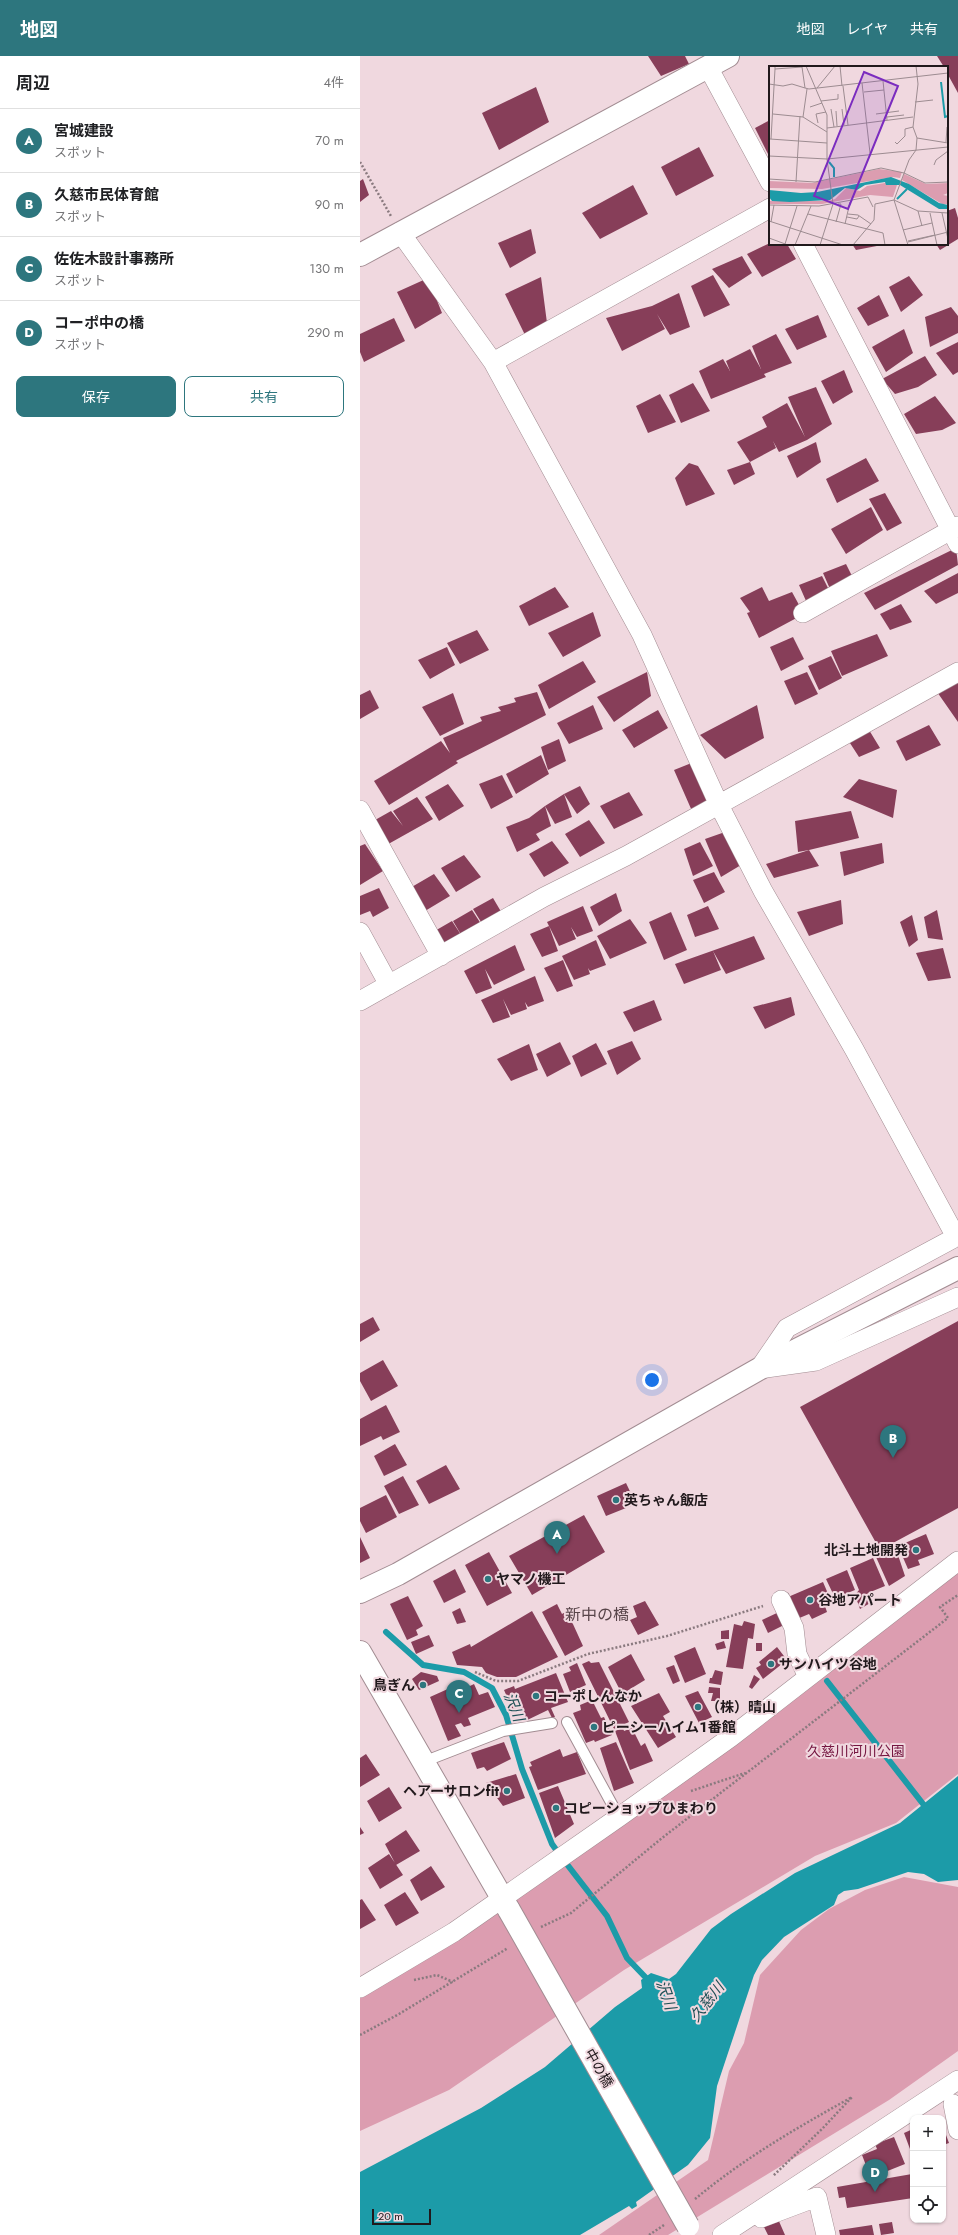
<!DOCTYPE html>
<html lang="ja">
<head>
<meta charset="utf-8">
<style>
	body { margin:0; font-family:Jost,"Noto Sans JP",sans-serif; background:#f2f2f2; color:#202124 }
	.controls { position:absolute; right:12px; bottom:12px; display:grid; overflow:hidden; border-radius:8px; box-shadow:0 1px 3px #0004 }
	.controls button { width:36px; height:36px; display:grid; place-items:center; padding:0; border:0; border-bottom:1px solid #e0e0e0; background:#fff; color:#202124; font:20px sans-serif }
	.scale { position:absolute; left:12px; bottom:10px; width:59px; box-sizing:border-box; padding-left:4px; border:2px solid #21191c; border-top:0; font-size:11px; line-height:14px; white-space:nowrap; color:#21191c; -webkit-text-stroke:3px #f0d8df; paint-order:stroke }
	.you { position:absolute; left:292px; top:1324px; width:14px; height:14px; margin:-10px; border:3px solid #fff; border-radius:50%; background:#1a73e8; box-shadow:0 0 0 6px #1a73e833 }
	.badge { display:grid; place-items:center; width:26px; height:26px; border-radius:50%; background:#2d767e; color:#fff; font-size:13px; font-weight:700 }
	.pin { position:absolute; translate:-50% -33px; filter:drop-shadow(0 1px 2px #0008) }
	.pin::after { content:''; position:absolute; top:21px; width:14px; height:12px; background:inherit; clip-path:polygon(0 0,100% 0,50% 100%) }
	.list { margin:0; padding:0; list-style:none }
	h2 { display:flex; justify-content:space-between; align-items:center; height:52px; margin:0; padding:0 16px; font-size:17px }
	h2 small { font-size:13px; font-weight:400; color:#757577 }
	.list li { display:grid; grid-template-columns:26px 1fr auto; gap:12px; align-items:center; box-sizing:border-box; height:64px; padding:0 16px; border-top:1px solid #e0e0e0 }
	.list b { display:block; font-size:15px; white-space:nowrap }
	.list p { margin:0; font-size:13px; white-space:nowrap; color:#757577 }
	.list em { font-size:13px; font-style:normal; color:#757577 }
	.actions { display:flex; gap:8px; padding:12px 16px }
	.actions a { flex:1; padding:9px 0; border:1px solid #2d767e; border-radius:8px; text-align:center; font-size:14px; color:#2d767e }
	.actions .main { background:#2d767e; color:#fff }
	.icon { flex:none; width:22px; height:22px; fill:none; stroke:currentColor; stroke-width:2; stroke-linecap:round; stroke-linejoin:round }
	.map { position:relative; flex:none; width:598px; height:2179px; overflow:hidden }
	header { display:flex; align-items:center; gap:24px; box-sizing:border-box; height:56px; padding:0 20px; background:#2d767e; color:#fff }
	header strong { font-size:19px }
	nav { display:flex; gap:22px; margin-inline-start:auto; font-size:14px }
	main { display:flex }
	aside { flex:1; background:#fff }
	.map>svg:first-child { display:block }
	.green { fill:#dc9db0 }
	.water { fill:#1c9ba8 }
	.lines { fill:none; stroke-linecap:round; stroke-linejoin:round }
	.stream { stroke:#1c9ba8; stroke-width:6 }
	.building { fill:#873e59 }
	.lane-casing { stroke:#a28c92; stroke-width:12 }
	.street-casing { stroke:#a28c92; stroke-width:20 }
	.secondary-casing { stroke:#a28c92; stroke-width:24 }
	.path { stroke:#8a7a7f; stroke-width:2.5; stroke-dasharray:2 2; stroke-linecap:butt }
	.lane { stroke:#fff; stroke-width:10 }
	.street { stroke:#fff; stroke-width:19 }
	.secondary { stroke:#fff; stroke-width:22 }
	.secondary-bridge-casing { stroke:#a28c92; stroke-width:24; stroke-linecap:butt }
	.secondary-bridge { stroke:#fff; stroke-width:22 }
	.poi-dot { fill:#2d767e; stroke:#f0d8df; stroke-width:1.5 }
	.labels { text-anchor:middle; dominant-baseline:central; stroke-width:4; stroke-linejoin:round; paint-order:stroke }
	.poi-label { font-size:14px; font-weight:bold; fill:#21191c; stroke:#f0d8df; text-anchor:start }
	.park-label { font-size:14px; fill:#751641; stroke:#f0d8df }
	.street-label { font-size:14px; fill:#21191c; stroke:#f0d8df }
	.water-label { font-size:15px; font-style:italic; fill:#1e4f55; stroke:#f0d8df }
	.quarter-label { font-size:16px; fill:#58454a; stroke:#f0d8df }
	.inset-river { fill:none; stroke:#1c9ba8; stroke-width:2 }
	.inset-road { fill:none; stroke:#9d8c91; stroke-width:1 }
	.view { fill:#7b2cbf; fill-opacity:0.15; stroke:#7b2cbf; stroke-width:2 }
	.inset-edge { fill:none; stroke:#21191c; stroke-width:2 }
</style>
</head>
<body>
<header>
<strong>地図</strong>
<nav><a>地図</a><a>レイヤ</a><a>共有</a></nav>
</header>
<main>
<aside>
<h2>周辺<small>4件</small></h2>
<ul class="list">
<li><span class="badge">A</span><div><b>宮城建設</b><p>スポット</p></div><em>70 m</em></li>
<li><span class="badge">B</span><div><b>久慈市民体育館</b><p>スポット</p></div><em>90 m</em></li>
<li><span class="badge">C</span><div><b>佐佐木設計事務所</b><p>スポット</p></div><em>130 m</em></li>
<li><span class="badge">D</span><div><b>コーポ中の橋</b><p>スポット</p></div><em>290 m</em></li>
</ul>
<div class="actions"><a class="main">保存</a><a>共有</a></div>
</aside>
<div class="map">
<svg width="598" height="2179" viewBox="0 0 598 2179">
	<rect width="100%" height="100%" fill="#f0d8df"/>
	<path class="green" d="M598,1512V1718L536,1767L455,1800L264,1914L89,2034L0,2075V1938Z
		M544,1821L598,1831V1995L529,2044L308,2179H239L348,2104L369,2015L384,1987L400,1919L441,1874L469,1853L505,1834Z"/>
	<path class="water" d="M598,1720V1824L578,1826L564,1818L548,1816L498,1833L484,1835L478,1839L474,1849L424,1881L402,1904L394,1919L357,2030L350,2082L328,2109L276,2146L277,2150L272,2153L269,2150L220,2179H0V2116L121,2052L185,2011L255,1951L282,1932L281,1924L291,1917L309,1923L316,1918L351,1873L371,1858L435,1817L540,1767Z"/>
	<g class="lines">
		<path class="stream" d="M26,1576L63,1609L104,1616L132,1632L146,1659L162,1713L192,1788L197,1795
			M467,1625L567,1753
			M206,1807L247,1860L267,1902L290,1926"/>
	</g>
	<path class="building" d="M288,0H325L329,8L301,20Z
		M577,0H598V37L587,17V11H584Z
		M176,31L189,66L139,94L122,57Z
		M410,64V102L395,72Z
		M339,91L354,120L316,140L301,111Z
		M3,123L9,139L0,146V125Z
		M273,129L288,158L240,183L222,157Z
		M595,152L598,162V183L580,194L576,188H587V155Z
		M171,173L176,197L150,212L138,187Z
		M410,187L427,188L436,203L402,221L387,198Z
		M492,188H522V189L496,194Z
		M382,200L392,217L369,232L352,213Z
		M353,219L370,249L344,261L331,230Z
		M549,220L563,239L541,256L529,231Z
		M181,221L187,267L165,279L145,238Z
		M68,222L82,257L55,273L37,236Z
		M319,237L330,271L310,279L297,258L305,273L262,295L246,262L292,250Z
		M519,239L529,260L508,270L497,252Z
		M591,251L598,260V277L570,291L565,261Z
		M458,259L467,281L437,294L425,273Z
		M34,262L45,285L4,306L0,296V278Z
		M544,273L553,297L526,316L512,291Z
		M416,278L432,307L404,318L406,321L351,343L339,315L363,303L370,315L366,305L390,293L401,313L392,290Z
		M598,286V316L593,319L576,297Z
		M565,300L577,319L558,331L535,338L522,323Z
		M484,314L493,336L473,348L461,325Z
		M333,327L350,355L321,367L309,339Z
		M456,331L472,368L447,384L419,396L413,385L416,392L390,406L395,418L374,429L367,414L390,406L377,386L407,371L402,361L427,347L445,381L428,341Z
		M300,338L316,366L288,377L276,350Z
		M575,340L596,367L582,374L556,378L544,358Z
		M456,386L461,406L437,422L427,400Z
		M506,402L519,425L477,447L466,423Z
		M329,407L338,410L355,438L326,450L315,422Z
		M525,437L542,467L527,475L509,443Z
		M511,451L523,474L486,498L471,473Z
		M596,492L598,509L515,554L504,537Z
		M486,508L497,530L474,542L463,517Z
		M598,517V537L576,548L564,535Z
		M462,520L473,542L450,554L439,529Z
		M195,531L209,551L169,570L159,550Z
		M402,531L409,545L432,536L444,558L399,582L387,557L390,556L380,542Z
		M541,548L552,566L530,574L520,558Z
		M233,556L241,580L203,601L188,577Z
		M117,574L129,594L100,608L87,587Z
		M517,578L528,600L482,620L471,595Z
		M433,581L444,603L421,615L410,591Z
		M87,591L95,609L70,623L58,604Z
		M471,600L482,622L459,634L448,610Z
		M223,605L236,626L189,653L178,629Z
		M287,616L291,640L254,666L237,641Z
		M447,616L458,638L435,649L424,625Z
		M598,622V666L575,633Z
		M10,634L19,652L0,663V639Z
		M177,636L186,659L96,705L98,707L29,749L14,725L81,685L90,697L83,682L122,665L120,661L141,655L138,651L156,646L154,642Z
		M93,637L104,668L80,680L62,651Z
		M233,649L243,673L209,688L197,667Z
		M397,649L404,682L365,703L340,679Z
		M298,654L308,672L274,692L262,674Z
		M569,669L581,689L546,705L536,685Z
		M509,674L520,692L499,701L488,684Z
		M199,683L206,705L188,714L181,691Z
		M181,699L189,718L156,738L146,718Z
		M334,706L348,746L332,755L314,714Z
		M142,719L153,741L131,753L119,728Z
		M499,723L537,734L533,762L483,741Z
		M88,728L104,750L79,765L65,741Z
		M220,730L230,748L217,758L204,738L212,761L195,768L185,750L204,738Z
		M269,736L283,759L254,773L240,750Z
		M57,741L73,763L23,791L8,768L31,755L43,770L33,755Z
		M185,750L191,770L176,778L180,784L157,796L146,771L169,762Z
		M491,755L499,782L449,794L459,810L414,822L406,808L449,794L438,796L435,765Z
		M229,764L245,787L220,801L205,778Z
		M365,776L381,809L361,821L345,783Z
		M192,785L209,807L184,821L169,798Z
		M340,786L353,810L333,820L324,793Z
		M522,787L524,807L484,820L480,796Z
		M5,788L23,815L0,829V790Z
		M104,799L121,821L96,836L81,812Z
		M354,816L365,836L344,847L333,824Z
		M74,818L90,840L65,855L50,832Z
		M19,832L29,852L13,861L10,855L0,859V840Z
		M256,837L262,855L239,870L230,851Z
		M133,842L143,859L126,874L113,853Z
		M481,844L483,868L449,880L437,856Z
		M223,850L233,875L217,881L211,871L216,883L199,890L187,866Z
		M348,850L359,873L335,881L327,859Z
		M112,854L123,871L103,882L93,865Z
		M577,854L583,884L568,882L564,861Z
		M311,856L327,894L304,904L289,866Z
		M552,859L558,884L549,891L540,866Z
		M270,863L287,887L250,903L237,880Z
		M92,865L103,882L86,897L73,876Z
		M189,870L198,895L182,901L170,878Z
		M394,880L405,903L366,918L353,895L361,914L324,928L315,908Z
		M236,884L246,909L230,915L228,912L230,918L214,924L202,900Z
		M155,889L165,914L134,929L125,913L132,932L116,938L104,915Z
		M583,892L591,922L568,925L556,897Z
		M203,904L213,930L197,936L184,912Z
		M175,920L184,945L168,951L165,946L167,953L151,959L143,943L150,961L133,967L121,944Z
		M431,941L435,959L405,973L393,951Z
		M294,944L302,964L274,976L263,956Z
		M272,985L281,1003L257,1019L247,995Z
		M200,986L211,1008L187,1021L176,998Z
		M236,987L247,1008L221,1021L212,1000Z
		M169,988L178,1014L151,1025L137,1003Z
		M13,1261L20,1274L0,1286V1268Z
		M598,1265V1452L520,1494L440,1351Z
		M23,1304L38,1330L11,1345L0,1325V1317Z
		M26,1349L40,1376L23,1384L21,1380L0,1390V1363Z
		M35,1388L47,1409L24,1420L14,1400Z
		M86,1409L100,1433L69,1448L56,1425Z
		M43,1420L59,1449L39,1458L24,1430Z
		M266,1427L276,1448L246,1460L237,1440Z
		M26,1439L37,1461L6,1477L0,1465V1452Z
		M224,1459L245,1496L172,1539L149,1500Z
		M566,1478L574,1498L558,1504L560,1509L548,1513L538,1490Z
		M0,1481L10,1502L0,1507Z
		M536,1493L545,1520L529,1530L516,1501Z
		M129,1496L152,1537L127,1550L105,1509Z
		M513,1502L525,1530L508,1537L512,1546L500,1553L495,1539L499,1534L490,1512Z
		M95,1513L106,1536L84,1547L73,1525Z
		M487,1514L495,1534L475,1542L466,1523Z
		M463,1526L472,1547L465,1550L467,1556L452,1563L449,1558L437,1563L428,1541Z
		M48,1540L63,1570L56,1574L58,1579L47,1584L30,1548Z
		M285,1545L299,1569L278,1579L270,1564L277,1561L273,1550Z
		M197,1548L202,1558L207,1555L223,1590L205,1600L182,1556Z
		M100,1552L106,1566L97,1568L92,1556Z
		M172,1555L198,1601L156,1621H137L126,1617L122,1611L97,1609L92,1596L110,1588L111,1591Z
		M419,1556L424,1569L408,1577L402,1564Z
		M384,1565L395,1568L393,1583L388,1582L383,1613L366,1611L374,1568L382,1570Z
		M369,1574V1583H361V1575Z
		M69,1579L74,1590L56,1598L51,1586Z
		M364,1585L366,1592L357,1594L355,1588Z
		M396,1587H402V1595H396Z
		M335,1591L346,1618L325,1627L314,1600Z
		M417,1591L427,1604L403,1623L396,1612L401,1609L399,1606Z
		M271,1598L285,1624L262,1638L248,1611Z
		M229,1605L231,1607L239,1606L269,1666L254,1673L222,1608Z
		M217,1607L226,1629L210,1636L203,1618L211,1615L209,1611Z
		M314,1609L320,1625L313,1628L306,1612Z
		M355,1614L363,1616L361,1629L349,1627L350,1622H352Z
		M61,1616L77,1620L79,1625L59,1634L52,1623Z
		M196,1617L208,1646L191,1652L195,1661L192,1662L188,1654L159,1668L144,1634L154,1630L155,1633Z
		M394,1619L400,1623L392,1633L389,1631Z
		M114,1628L119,1639L128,1636L135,1651L108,1662L111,1669L104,1671L101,1667L95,1669L101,1680L88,1685L70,1641L90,1632L94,1638Z
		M349,1631L360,1632V1645H351L353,1637H348Z
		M338,1635L352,1661L339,1667L325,1640Z
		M299,1637L310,1656L303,1660L316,1681L298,1692L271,1650Z
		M272,1639L274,1644L269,1646L267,1641Z
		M232,1644L241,1662L244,1661L252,1679L235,1686L234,1684L226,1687L213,1657L221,1654L220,1649Z
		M263,1672L264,1675L272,1672L281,1690L285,1687L293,1705L270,1714L255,1675Z
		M144,1686L151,1703L127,1715L124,1711L117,1713L111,1697Z
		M256,1686L274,1727L254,1735L240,1692Z
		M200,1693L203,1701L217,1696L226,1718L178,1734L169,1711L172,1710L170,1706Z
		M6,1698L20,1719L0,1731V1702Z
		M156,1718L165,1742L143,1750L126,1727Z
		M198,1730L214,1768L195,1782L179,1737Z
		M29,1731L42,1752L19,1766L7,1745Z
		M0,1771L4,1777L0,1779Z
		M46,1774L60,1795L36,1809L25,1788Z
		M29,1798L43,1819L20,1833L8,1812Z
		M71,1810L85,1831L61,1845L50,1824Z
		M45,1836L59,1857L36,1870L24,1849Z
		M2,1843L16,1864L0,1873V1844Z
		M583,2071L589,2087L583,2089Z
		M553,2073V2101L544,2077Z
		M534,2081L545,2108L525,2116L523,2111L509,2117L502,2099L517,2093L515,2088Z
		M552,2118L553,2142L487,2152L485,2141L479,2142L477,2131Z
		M418,2163L425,2179H408L403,2169Z
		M532,2166L534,2177L521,2179L519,2168Z
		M512,2169L514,2179H480L479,2174Z"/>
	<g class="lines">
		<defs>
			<path id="lane" d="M207,1666L259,1761
				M63,1706L143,1675L192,1667"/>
			<path id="street" d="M348,11L410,126
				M40,176L133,306L282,579L359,749L403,835L494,993L596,1181
				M443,188L598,488
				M133,306L410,152
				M443,557L598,470
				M0,754L81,900
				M0,876L29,929
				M0,945L184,841L266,800L598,616
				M406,1312L456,1305L598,1241
				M399,1313L427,1272L598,1180
				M421,1544L434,1572L437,1598L448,1621
				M0,1932L94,1876L259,1761L371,1681L598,1505
				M593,2048L598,2074
				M401,2162L457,2141L466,2179
				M362,2179L598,2024"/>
			<path id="secondary" d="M0,199L368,0
				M0,1536L38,1518L399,1313L598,1212
				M0,1596L149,1854"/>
		</defs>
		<use href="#lane" class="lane-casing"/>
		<use href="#street" class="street-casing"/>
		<use href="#secondary" class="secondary-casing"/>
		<path class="path" d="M0,106L31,160
			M115,1616L136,1625H158L228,1598L307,1580L403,1550
			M331,1735L385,1717
			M181,1871L211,1857L302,1782L588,1562L580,1551L598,1539
			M54,1924L77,1919L93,1926
			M0,1979L39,1958L148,1892
			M335,2143C386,2101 435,2073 492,2041L462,2073L413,2120
			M289,2179L304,2169"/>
		<use href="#lane" class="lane"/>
		<use href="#street" class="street"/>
		<use href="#secondary" class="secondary"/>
		<defs>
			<path id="secondary-bridge" d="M149,1854L328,2170"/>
		</defs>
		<use href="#secondary-bridge" class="secondary-bridge-casing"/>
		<use href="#secondary-bridge" class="secondary-bridge"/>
	</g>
	<g class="poi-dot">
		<circle cx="256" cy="1444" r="4"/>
		<circle cx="556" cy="1494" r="4"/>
		<circle cx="128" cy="1523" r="4"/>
		<circle cx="450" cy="1544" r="4"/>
		<circle cx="411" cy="1608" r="4"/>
		<circle cx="63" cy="1629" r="4"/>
		<circle cx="176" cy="1640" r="4"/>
		<circle cx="338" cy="1651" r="4"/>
		<circle cx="234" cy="1671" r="4"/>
		<circle cx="147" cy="1735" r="4"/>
		<circle cx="196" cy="1752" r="4"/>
	</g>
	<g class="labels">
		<g class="poi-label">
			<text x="264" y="1444">英ちゃん飯店</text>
			<text x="548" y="1494" text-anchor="end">北斗土地開発</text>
			<text x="136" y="1523">ヤマノ機工</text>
			<text x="458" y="1544">谷地アパート</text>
			<text x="419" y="1608">サンハイツ谷地</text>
			<text x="55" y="1629" text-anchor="end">鳥ぎん</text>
			<text x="184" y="1640">コーポしんなか</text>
			<text x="346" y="1651">（株）晴山</text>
			<text x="242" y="1671">ピーシーハイム１番館</text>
			<text x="139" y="1735" text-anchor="end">ヘアーサロンfit</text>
			<text x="204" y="1752">コピーショップひまわり</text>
		</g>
		<g class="park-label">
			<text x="496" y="1695">久慈川河川公園</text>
		</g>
		<g class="street-label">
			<text transform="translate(239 2012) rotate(60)">中の橋</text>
		</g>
		<g class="water-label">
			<text transform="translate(154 1651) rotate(68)">沢川</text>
			<text transform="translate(306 1939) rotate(70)">沢川</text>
			<text transform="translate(347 1946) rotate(-52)">久慈川</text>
		</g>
		<g class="quarter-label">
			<text x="237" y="1558">新中の橋</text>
		</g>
	</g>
	<g transform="translate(409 10)">
		<rect width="179" height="179" fill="#f0d8df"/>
		<path d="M110,103L133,106L131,112L124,111L53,123L0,122V115L43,117ZM135,108L157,118L179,117V127L174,129L179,130V138H173L133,114ZM116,117L128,119L124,131L101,129L53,138H0V135H59L66,133L77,122L91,125L98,120Z" fill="#dc9db0"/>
		<path d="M122,111L140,118L170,137L179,139V143H170L131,119H117L116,116L96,119L88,124L76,122L61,134L21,136L3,135L0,131V124L32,127L48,126Z" fill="#1c9ba8"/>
		<path class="inset-river" d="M172,16L176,51L179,50M60,96L65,102V111M128,133L138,123"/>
		<path class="inset-road" d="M6,0V3L33,1L36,22L40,23L179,7M71,0L73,20M114,15L118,54M93,17L101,87M0,18L14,20L23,18L36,22M74,20L79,59M48,22L66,0M95,26L115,24M52,35L69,33V28M146,36L164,34M41,41L53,37M62,43L65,61M73,43L75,59M67,45L68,60M4,48L34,51L58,66M107,48L130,45M34,51L38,23M118,51L135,49M49,57L47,48L57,46M58,62L144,51M148,72L179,77M1,73L58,77M2,73L6,3M126,76L128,78L136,70V63L144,61M177,76L178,61M0,90L58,93V49L37,0M165,99L167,94L179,85M0,113L46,116L112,102L135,107L156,117L179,116M27,116L31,50M0,139L50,140L99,131L104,141M149,145L153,160M161,147L168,179M173,147L179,173M39,148L114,167L116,179M79,148L89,149L102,158M78,151L88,153L90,150M0,155L74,179M2,156L5,139M67,156L72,138H69M76,158L81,136M134,164L163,157M0,172L19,179M139,175L166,169M139,176L179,166M16,178L28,140M26,179L42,140M51,179L64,138L58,93L179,81M84,179L105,154L106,138L125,134L149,145L179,147M139,179L125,134L140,94L147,84L148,72L144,61L149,18L147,0"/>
		<path class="view" d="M95,6L129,20L79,143L45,130Z"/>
		<rect width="179" height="179" class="inset-edge"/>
	</g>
</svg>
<div class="controls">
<button>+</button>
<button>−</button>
<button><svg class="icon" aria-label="locate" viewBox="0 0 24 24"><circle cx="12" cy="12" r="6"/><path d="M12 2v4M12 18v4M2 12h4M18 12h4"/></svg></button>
</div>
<div class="scale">20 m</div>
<div class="you"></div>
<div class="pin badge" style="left:197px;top:1498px">A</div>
<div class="pin badge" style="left:533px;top:1402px">B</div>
<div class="pin badge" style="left:99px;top:1657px">C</div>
<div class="pin badge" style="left:515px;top:2136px">D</div>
</div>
</main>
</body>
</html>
